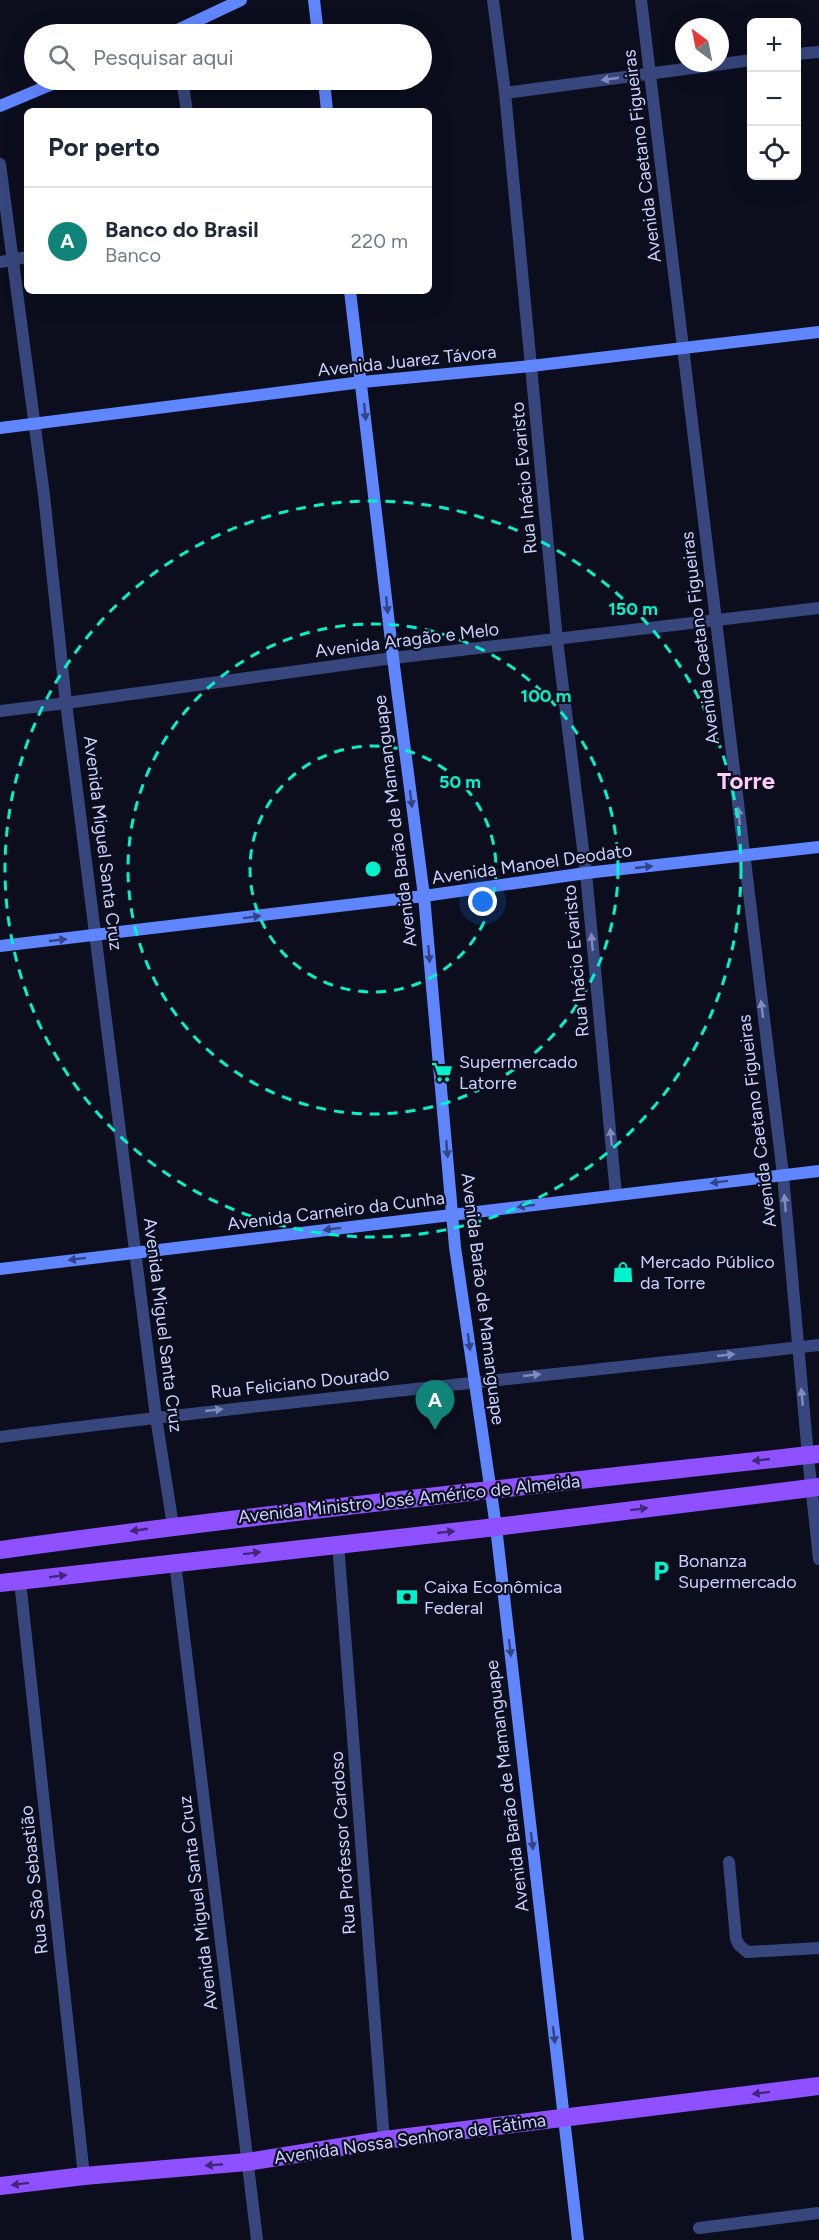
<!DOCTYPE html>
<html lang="pt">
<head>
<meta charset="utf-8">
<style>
	body { margin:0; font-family:Figtree,sans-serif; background:#f2f2f3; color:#1f2937 }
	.controls { position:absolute; right:18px; top:18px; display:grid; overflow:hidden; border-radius:9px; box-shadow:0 6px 24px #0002 }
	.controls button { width:54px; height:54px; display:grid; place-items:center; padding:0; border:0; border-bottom:2px solid #e0e1e3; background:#fff; color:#1f2937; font:30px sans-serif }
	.compass { position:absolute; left:675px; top:18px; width:54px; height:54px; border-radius:50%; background:#fff; box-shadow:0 6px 24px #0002; rotate:328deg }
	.you { position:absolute; left:483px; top:902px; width:21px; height:21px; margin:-15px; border:4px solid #fff; border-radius:50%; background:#1a73e8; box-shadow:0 0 0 9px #1a73e833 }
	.badge { display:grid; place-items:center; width:39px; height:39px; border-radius:50%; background:#11847a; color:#fff; font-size:20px; font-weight:700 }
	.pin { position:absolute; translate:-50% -50px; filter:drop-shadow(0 2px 3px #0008) }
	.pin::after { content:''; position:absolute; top:32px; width:21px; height:18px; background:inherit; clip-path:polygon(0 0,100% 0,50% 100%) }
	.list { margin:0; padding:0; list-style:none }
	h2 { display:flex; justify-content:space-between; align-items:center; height:78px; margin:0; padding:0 24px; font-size:26px }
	h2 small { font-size:20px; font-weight:400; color:#747a83 }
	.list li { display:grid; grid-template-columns:39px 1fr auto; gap:18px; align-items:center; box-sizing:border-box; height:108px; padding:0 24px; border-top:2px solid #e0e1e3 }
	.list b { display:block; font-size:22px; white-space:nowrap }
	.list p { margin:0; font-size:20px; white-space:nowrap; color:#747a83 }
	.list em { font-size:20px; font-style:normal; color:#747a83 }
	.icon { flex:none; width:33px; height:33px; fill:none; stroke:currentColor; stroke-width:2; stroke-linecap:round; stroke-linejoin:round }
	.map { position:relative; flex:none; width:819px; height:2240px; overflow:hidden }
	.search { position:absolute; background:#fff; box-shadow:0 6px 24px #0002; left:24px; top:24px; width:408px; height:66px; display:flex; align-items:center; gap:15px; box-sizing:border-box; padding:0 21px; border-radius:33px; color:#747a83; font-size:22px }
	.panel { position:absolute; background:#fff; box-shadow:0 6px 24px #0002; left:24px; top:108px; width:408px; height:186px; border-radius:9px }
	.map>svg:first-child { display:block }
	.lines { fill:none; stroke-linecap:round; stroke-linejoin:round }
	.street { stroke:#37477d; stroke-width:12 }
	.secondary { stroke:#6086ff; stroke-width:12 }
	.primary { stroke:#8f50ff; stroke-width:18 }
	.oneway { fill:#808cbe }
	.oneway2 { fill:#324483 }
	.oneway3 { fill:#402878 }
	.ring { fill:none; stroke:#00f3cb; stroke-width:3; stroke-dasharray:10 8 }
	.labels { text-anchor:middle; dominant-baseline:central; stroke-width:4.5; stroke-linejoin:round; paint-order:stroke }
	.street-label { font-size:18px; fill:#c9d1ff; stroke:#0c0e1e }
	.poi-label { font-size:18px; fill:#c9d1ff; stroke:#0c0e1e; text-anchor:start }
	.district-label { font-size:24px; font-weight:bold; fill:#ffcbfa; stroke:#0c0e1e }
	.centre { fill:#00f3cb; stroke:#0c0e1e; stroke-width:3 }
	.ring-label { font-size:18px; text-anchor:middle; font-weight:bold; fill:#00f3cb; stroke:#0c0e1e; stroke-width:4.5; stroke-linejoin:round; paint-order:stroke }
</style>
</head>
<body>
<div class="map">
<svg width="819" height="2240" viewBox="0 0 819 2240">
	<rect width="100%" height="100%" fill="#0c0e1e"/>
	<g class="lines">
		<path class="street" d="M493,0L505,93L557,640L586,873L616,1195
			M641,0L783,1175L808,1456L819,1559
			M796,54L819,52
			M182,80L187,111
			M505,93L752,60
			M0,164L44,495L66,703L156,1417L173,1526
			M0,262L27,257
			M0,711L66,703L393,658L819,608
			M0,1437C273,1402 546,1376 819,1345
			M338,1543L384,2140
			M175,1562L257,2240
			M20,1581L84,2176
			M729,1862L736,1939L739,1945L747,1952L819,1948
			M699,2228L819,2213"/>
		<path class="secondary" d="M314,0L318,34
			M169,34L241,0
			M324,80L327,111
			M0,106L62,80
			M350,291L393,658L424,896L455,1247L496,1527L578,2240
			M0,428L362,382L531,366L819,332
			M0,946L424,896L586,873L819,847
			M0,1269L819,1171"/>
		<path class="primary" d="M0,1550C272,1512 546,1484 819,1454
			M0,1583L496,1527L819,1487
			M0,2186L84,2176L247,2162L384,2140L819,2086"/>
	</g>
	<defs><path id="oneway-solid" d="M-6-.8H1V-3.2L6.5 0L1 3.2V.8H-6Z" transform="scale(1.5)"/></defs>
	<g class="oneway">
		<use href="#oneway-solid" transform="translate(610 79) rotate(172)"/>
		<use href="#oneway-solid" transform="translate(739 816) rotate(-96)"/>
		<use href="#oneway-solid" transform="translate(592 942) rotate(-95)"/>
		<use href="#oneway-solid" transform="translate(762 1009) rotate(-97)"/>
		<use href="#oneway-solid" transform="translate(611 1137) rotate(-95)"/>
		<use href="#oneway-solid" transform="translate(785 1203) rotate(-95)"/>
		<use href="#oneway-solid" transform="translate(726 1355) rotate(-6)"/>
		<use href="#oneway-solid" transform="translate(532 1375) rotate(-6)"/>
		<use href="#oneway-solid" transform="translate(802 1397) rotate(-95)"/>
		<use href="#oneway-solid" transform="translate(214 1410) rotate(-6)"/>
	</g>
	<g class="oneway2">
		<use href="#oneway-solid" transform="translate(365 412) rotate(84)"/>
		<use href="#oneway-solid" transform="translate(387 605) rotate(84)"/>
		<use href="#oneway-solid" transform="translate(411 799) rotate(83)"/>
		<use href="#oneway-solid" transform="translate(644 867) rotate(-6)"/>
		<use href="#oneway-solid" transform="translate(252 917) rotate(-7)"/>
		<use href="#oneway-solid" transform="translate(58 940) rotate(-6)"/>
		<use href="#oneway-solid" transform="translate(429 954) rotate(85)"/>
		<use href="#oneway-solid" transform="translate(447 1149) rotate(85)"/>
		<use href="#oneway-solid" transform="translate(719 1182) rotate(173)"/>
		<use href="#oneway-solid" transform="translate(526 1206) rotate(173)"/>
		<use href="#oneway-solid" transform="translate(332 1229) rotate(173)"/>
		<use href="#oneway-solid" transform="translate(77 1259) rotate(173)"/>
		<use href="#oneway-solid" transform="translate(469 1342) rotate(82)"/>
		<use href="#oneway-solid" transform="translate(510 1648) rotate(83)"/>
		<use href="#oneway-solid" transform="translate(532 1841) rotate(83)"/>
		<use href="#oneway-solid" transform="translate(554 2035) rotate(83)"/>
	</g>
	<g class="oneway3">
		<use href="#oneway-solid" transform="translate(761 1460) rotate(174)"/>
		<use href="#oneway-solid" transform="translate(639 1509) rotate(-7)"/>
		<use href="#oneway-solid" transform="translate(139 1530) rotate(172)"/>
		<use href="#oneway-solid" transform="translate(446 1532) rotate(-6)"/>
		<use href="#oneway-solid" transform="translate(252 1553) rotate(-7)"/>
		<use href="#oneway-solid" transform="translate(58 1576) rotate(-7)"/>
		<use href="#oneway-solid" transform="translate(761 2093) rotate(173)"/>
		<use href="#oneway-solid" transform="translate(214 2165) rotate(175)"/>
		<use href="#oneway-solid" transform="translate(20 2184) rotate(173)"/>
	</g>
	<g class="ring">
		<circle cx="373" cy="869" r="123"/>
		<circle cx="373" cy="869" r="245"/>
		<circle cx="373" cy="869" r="368"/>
	</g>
	<defs>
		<symbol id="supermarket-bare" viewBox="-9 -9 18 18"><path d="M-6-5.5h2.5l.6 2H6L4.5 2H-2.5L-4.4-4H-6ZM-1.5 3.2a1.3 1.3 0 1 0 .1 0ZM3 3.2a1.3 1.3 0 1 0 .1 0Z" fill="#00f3cb" stroke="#0c0e1e" stroke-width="2.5" paint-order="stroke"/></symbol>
		<symbol id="shop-bare" viewBox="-9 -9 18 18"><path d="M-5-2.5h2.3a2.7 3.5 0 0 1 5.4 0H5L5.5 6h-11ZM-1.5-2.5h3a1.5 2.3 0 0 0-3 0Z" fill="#00f3cb" stroke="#0c0e1e" stroke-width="2.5" paint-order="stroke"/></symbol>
		<symbol id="parking-bare" viewBox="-9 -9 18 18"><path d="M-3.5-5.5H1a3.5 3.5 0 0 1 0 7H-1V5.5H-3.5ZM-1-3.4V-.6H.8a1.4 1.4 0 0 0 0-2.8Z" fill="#00f3cb" stroke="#0c0e1e" stroke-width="2.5" paint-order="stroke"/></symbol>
		<symbol id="bank-bare" viewBox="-9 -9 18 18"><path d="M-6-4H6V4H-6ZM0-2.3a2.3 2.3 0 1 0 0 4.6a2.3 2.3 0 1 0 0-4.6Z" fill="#00f3cb" stroke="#0c0e1e" stroke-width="2.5" paint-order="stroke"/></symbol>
	</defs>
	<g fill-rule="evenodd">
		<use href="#supermarket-bare" x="427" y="1057" width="30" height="30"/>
		<use href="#shop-bare" x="608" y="1257" width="30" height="30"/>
		<use href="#parking-bare" x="646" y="1556" width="30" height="30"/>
		<use href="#bank-bare" x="392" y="1582" width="30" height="30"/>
	</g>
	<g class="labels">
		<g class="street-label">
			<text transform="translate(642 156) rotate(-97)">Avenida Caetano Figueiras</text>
			<text transform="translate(407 361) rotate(-6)">Avenida Juarez Távora</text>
			<text transform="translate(524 478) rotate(-95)">Rua Inácio Evaristo</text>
			<text transform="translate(700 638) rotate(-97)">Avenida Caetano Figueiras</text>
			<text transform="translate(407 640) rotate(-7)">Avenida Aragão e Melo</text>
			<text transform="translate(395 821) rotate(-97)">Avenida Barão de Mamanguape</text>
			<text transform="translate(103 843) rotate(83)">Avenida Miguel Santa Cruz</text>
			<text transform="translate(532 864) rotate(-8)">Avenida Manoel Deodato</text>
			<text transform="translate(576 961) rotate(-95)">Rua Inácio Evaristo</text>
			<text transform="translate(757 1121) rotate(-97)">Avenida Caetano Figueiras</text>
			<text transform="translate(336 1211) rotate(-7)">Avenida Carneiro da Cunha</text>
			<text transform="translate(483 1299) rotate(83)">Avenida Barão de Mamanguape</text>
			<text transform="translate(163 1325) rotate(83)">Avenida Miguel Santa Cruz</text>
			<text transform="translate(300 1383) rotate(-6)">Rua Feliciano Dourado</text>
			<text transform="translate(409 1499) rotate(-6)">Avenida Ministro José Américo de Almeida</text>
			<text transform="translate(507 1786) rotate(-97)">Avenida Barão de Mamanguape</text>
			<text transform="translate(343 1843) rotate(-94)">Rua Professor Cardoso</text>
			<text transform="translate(34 1880) rotate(-96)">Rua São Sebastião</text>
			<text transform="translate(198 1903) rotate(-97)">Avenida Miguel Santa Cruz</text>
			<text transform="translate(410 2139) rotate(-8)">Avenida Nossa Senhora de Fátima</text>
		</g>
		<g class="poi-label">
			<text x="459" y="1062">Supermercado<tspan x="459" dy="21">Latorre</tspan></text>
			<text x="640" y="1262">Mercado Público<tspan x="640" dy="21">da Torre</tspan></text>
			<text x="678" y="1561">Bonanza<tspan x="678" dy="21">Supermercado</tspan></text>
			<text x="424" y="1587">Caixa Econômica<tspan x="424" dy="21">Federal</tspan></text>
		</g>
		<g class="district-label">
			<text x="746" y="780">Torre</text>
		</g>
	</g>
	<circle cx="373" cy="869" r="9" class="centre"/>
	<g class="ring-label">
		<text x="633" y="615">150 m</text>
		<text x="546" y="702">100 m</text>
		<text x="460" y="788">50 m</text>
	</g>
</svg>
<div class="controls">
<button>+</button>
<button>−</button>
<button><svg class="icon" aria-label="locate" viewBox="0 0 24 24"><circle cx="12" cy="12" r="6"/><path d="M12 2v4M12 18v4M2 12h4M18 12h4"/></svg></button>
</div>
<svg class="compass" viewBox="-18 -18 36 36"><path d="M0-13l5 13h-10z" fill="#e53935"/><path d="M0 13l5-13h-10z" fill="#747a83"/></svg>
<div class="you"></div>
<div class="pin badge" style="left:435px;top:1430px">A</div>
<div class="search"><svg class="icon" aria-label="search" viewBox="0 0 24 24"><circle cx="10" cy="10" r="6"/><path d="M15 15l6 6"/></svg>Pesquisar aqui</div>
<section class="panel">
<h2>Por perto<small></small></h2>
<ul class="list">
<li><span class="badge">A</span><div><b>Banco do Brasil</b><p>Banco</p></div><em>220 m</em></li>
</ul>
</section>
</div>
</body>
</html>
